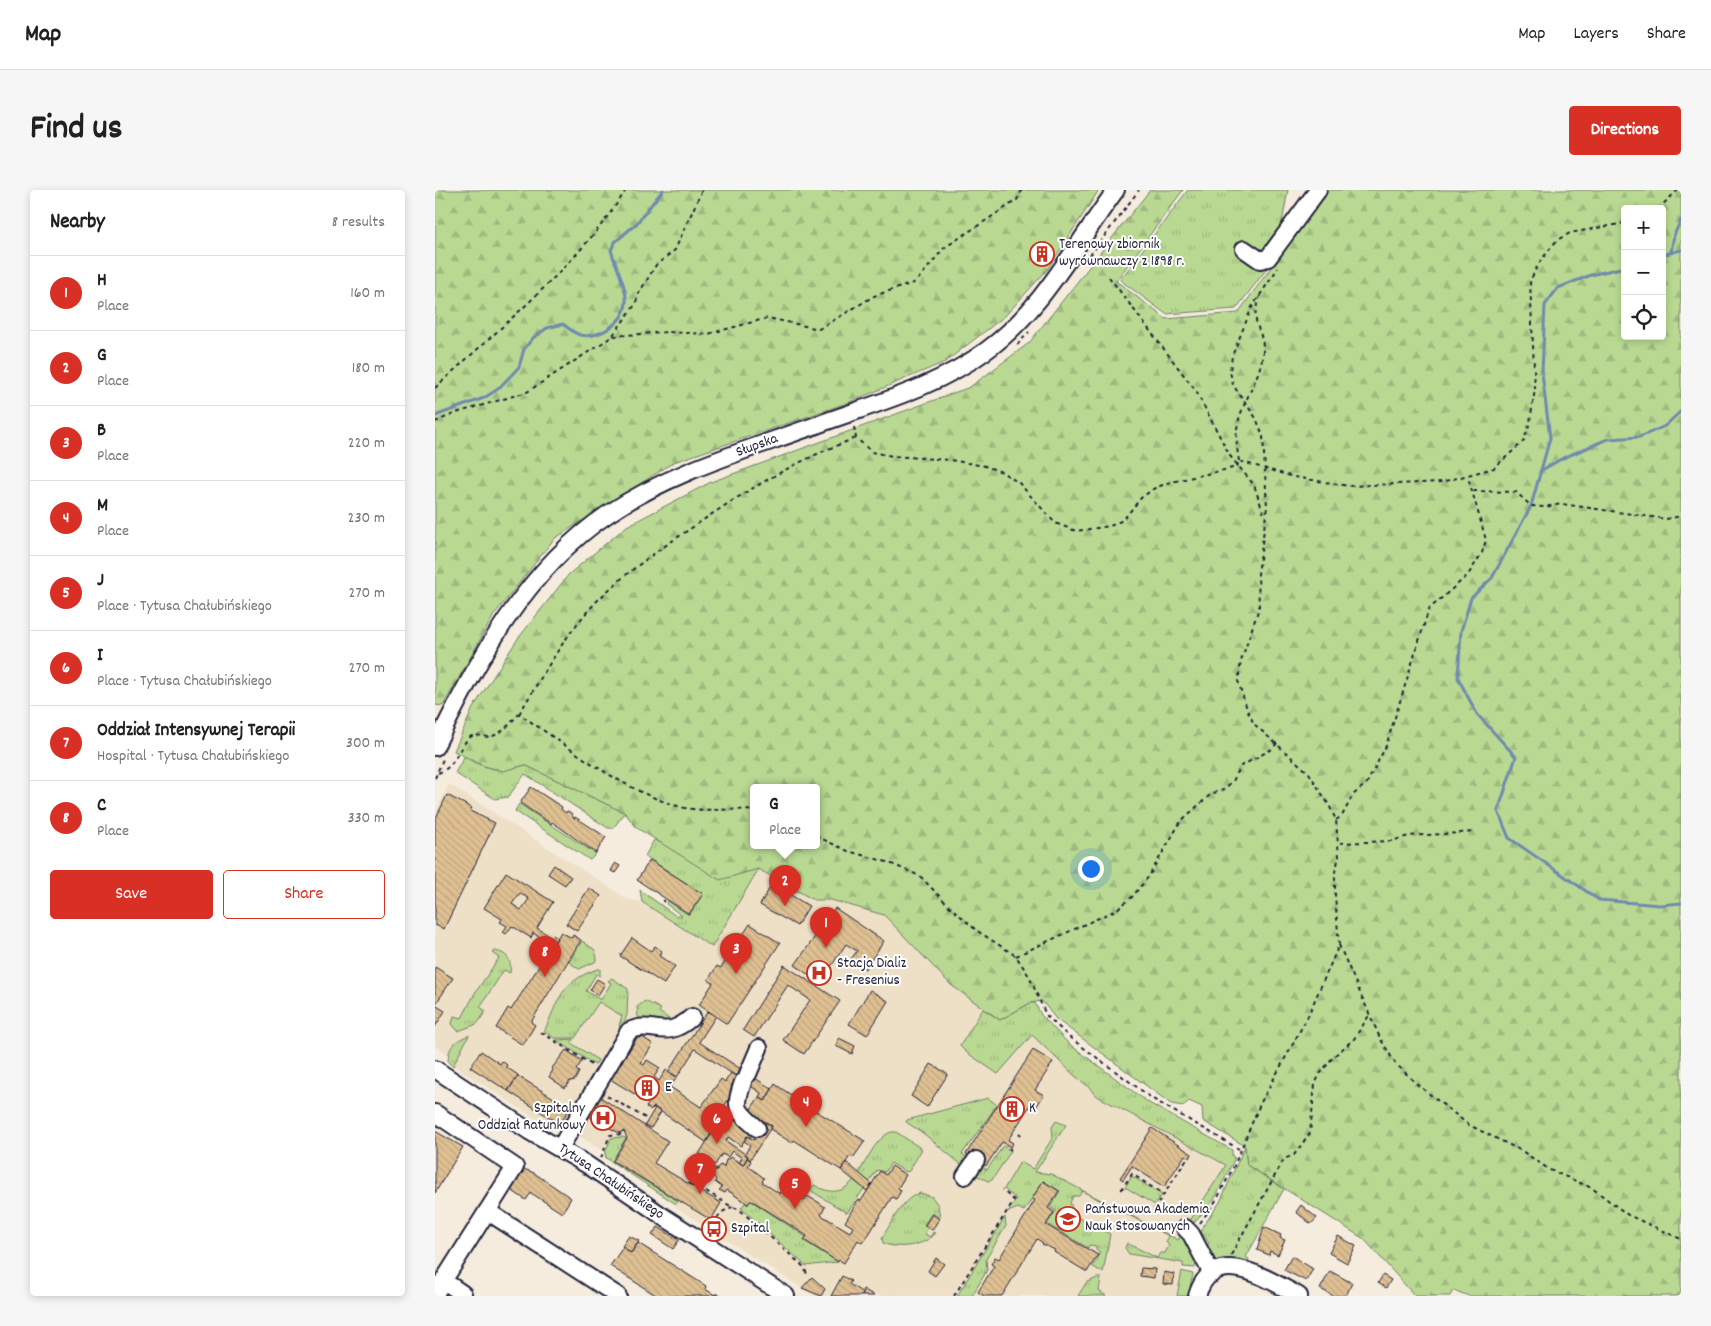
<!DOCTYPE html>
<html lang="en">
<head>
<meta charset="utf-8">
<style>
	body { margin:0; font-family:Dekko,sans-serif; background:#f6f6f6; color:#202124 }
	.controls { position:absolute; right:15px; top:15px; display:grid; overflow:hidden; border-radius:5px; box-shadow:0 2px 8px #0003 }
	.controls button { width:45px; height:45px; display:grid; place-items:center; padding:0; border:0; border-bottom:1px solid #e0e0e0; background:#fff; color:#202124; font:25px sans-serif }
	.you { position:absolute; left:655px; top:678px; width:18px; height:18px; margin:-12px; border:4px solid #fff; border-radius:50%; background:#1a73e8; box-shadow:0 0 0 8px #1a73e833 }
	.badge { display:grid; place-items:center; width:32px; height:32px; border-radius:50%; background:#d93025; color:#fff; font-size:16px; font-weight:700 }
	.pin { position:absolute; translate:-50% -41px; filter:drop-shadow(0 1px 2px #0008) }
	.pin::after { content:''; position:absolute; top:26px; width:18px; height:15px; background:inherit; clip-path:polygon(0 0,100% 0,50% 100%) }
	.popup { position:absolute; left:315px; top:594px; width:70px; height:65px; box-sizing:border-box; display:grid; place-content:center; border-radius:5px; background:#fff; filter:drop-shadow(0 1px 4px #0005); font-size:16px; white-space:nowrap; color:#757577 }
	.popup b { font-size:19px; color:#202124 }
	.popup::after { content:''; position:absolute; left:50%; top:100%; margin-left:-10px; border:10px solid transparent; border-top-color:#fff }
	.list { margin:0; padding:0; list-style:none }
	h2 { display:flex; justify-content:space-between; align-items:center; height:65px; margin:0; padding:0 20px; font-size:21px }
	h2 small { font-size:16px; font-weight:400; color:#757577 }
	.list li { display:grid; grid-template-columns:32px 1fr auto; gap:15px; align-items:center; box-sizing:border-box; height:75px; padding:0 20px; border-top:1px solid #e0e0e0 }
	.list b { display:block; font-size:19px; white-space:nowrap }
	.list p { margin:0; font-size:16px; white-space:nowrap; color:#757577 }
	.list em { font-size:16px; font-style:normal; color:#757577 }
	.actions { display:flex; gap:10px; padding:15px 20px }
	.actions a { flex:1; padding:11px 0; border:1px solid #d93025; border-radius:5px; text-align:center; font-size:18px; color:#d93025 }
	.actions .main { background:#d93025; color:#fff }
	.icon { flex:none; width:28px; height:28px; fill:none; stroke:currentColor; stroke-width:2; stroke-linecap:round; stroke-linejoin:round }
	.map { position:relative; flex:none; width:1246px; height:1106px; overflow:hidden; border-radius:5px }
	header { display:flex; align-items:center; gap:30px; box-sizing:border-box; height:70px; padding:0 25px; background:#fff; border-bottom:1px solid #e0e0e0 }
	header strong { font-size:24px }
	nav { display:flex; gap:28px; margin-inline-start:auto; font-size:18px }
	.intro { display:flex; align-items:center; justify-content:space-between; box-sizing:border-box; height:120px; padding:0 30px }
	h1 { margin:0; font-size:35px }
	.button { padding:12px 22px; border-radius:5px; background:#d93025; color:#fff; font-size:18px; font-weight:700 }
	main { display:flex; gap:30px; padding:0 30px }
	aside { flex:1; background:#fff; border-radius:5px; box-shadow:0 2px 8px #0003 }
	.map>svg:first-child { display:block }
	.built { fill:#eedfc7 }
	.grass { fill:url(#grass-tufts); stroke:#6e7e66 }
	.forest { fill:url(#forest-firs); stroke:#6e7e66; fill-rule:evenodd }
	.lines { fill:none; stroke-linecap:round; stroke-linejoin:round }
	.stream { stroke:#6f8aaf; stroke-width:3 }
	.building { fill:url(#building-back-hatch); stroke:#22223b; fill-rule:evenodd }
	.minor-casing { stroke:#22223b; stroke-width:20 }
	.path { stroke:#22223b; stroke-width:2; stroke-dasharray:4 4; stroke-linecap:butt }
	.minor { stroke:#fff; stroke-width:16 }
	.labels { text-anchor:middle; dominant-baseline:central; stroke-width:4; stroke-linejoin:round; paint-order:stroke }
	.poi-label { font-size:15px; fill:#22223b; stroke:#fff; text-anchor:start }
	.street-label { font-size:15px; fill:#22223b; stroke:#fff }
</style>
</head>
<body>
<header>
<strong>Map</strong>
<nav><a>Map</a><a>Layers</a><a>Share</a></nav>
</header>
<div class="intro"><h1>Find us</h1><a class="button">Directions</a></div>
<main>
<aside>
<h2>Nearby<small>8 results</small></h2>
<ul class="list">
<li><span class="badge">1</span><div><b>H</b><p>Place</p></div><em>160 m</em></li>
<li><span class="badge">2</span><div><b>G</b><p>Place</p></div><em>180 m</em></li>
<li><span class="badge">3</span><div><b>B</b><p>Place</p></div><em>220 m</em></li>
<li><span class="badge">4</span><div><b>M</b><p>Place</p></div><em>230 m</em></li>
<li><span class="badge">5</span><div><b>J</b><p>Place · Tytusa Chałubińskiego</p></div><em>270 m</em></li>
<li><span class="badge">6</span><div><b>I</b><p>Place · Tytusa Chałubińskiego</p></div><em>270 m</em></li>
<li><span class="badge">7</span><div><b>Oddział Intensywnej Terapii</b><p>Hospital · Tytusa Chałubińskiego</p></div><em>300 m</em></li>
<li><span class="badge">8</span><div><b>C</b><p>Place</p></div><em>330 m</em></li>
</ul>
<div class="actions"><a class="main">Save</a><a>Share</a></div>
</aside>
<div class="map">
<svg width="1246" height="1106" viewBox="0 0 1246 1106">
	<defs>
		<pattern id="grass-tufts" width="24" height="20" patternUnits="userSpaceOnUse" patternTransform="scale(1.25)"><rect width="24" height="20" fill="#b9d992"/><path d="M3 7l-1-3M5 7V3M7 7l1-3M15 17l-1-3M17 17v-4M19 17l1-3" fill="none" stroke="#9fba7f"/></pattern>
		<pattern id="forest-firs" width="22" height="20" patternUnits="userSpaceOnUse" patternTransform="scale(1.25)"><rect width="22" height="20" fill="#b9d992"/><path d="M5 1l3.5 6h-7zM16 11l3.5 6h-7z" fill="#9fba7f"/></pattern>
		<pattern id="building-back-hatch" width="6" height="6" patternUnits="userSpaceOnUse" patternTransform="scale(1.25)"><rect width="6" height="6" fill="#dfc092"/><path d="M-1 5l2 2M0 0l6 6M5-1l2 2" fill="none" stroke="#bfa57f"/></pattern>
	</defs>
	<rect width="100%" height="100%" fill="#f5ecde"/>
	<filter id="ink" filterUnits="userSpaceOnUse"><feTurbulence type="fractalNoise" baseFrequency=".02" numOctaves="2"/><feDisplacementMap in="SourceGraphic" scale="10" xChannelSelector="R" yChannelSelector="G"/><feConvolveMatrix kernelMatrix="1 2 1 2 8 2 1 2 1" color-interpolation-filters="sRGB"/></filter>
	<g filter="url(#ink)">
		<path class="built" d="M14,594L194,710L207,712L276,757L338,655L563,768L660,905L791,975L748,1042L751,1058L742,1106H379L282,1044L283,1041L277,1037L275,1039L240,1017L241,1014L174,971L176,966L119,930L114,937L13,872V864L2,857L0,858V624Z"/>
		<path class="grass" d="M753,0H853L845,44L853,51L801,119L731,124L685,90Z
			M29,567C55,580 62,583 90,575L190,623L178,638H173L90,584L73,607L60,609L20,583Z
			M84,614L161,664L155,670L80,621Z
			M219,650L278,673L323,680L277,757L207,712L205,700L241,726H247L231,714L233,711L254,725L268,704L210,666Z
			M147,751L160,760L162,768L160,772L144,779L134,772Z
			M60,761C73,763 77,771 75,783L69,780L45,817L51,821L42,834L23,841L17,834L19,826L27,828L40,803L64,768L57,763Z
			M162,779H165V786L161,784L151,801L166,810L176,793L173,791L177,788L193,799L192,825L186,841L184,835L187,826L164,812L140,848H119L109,842C124,809 125,793 162,779Z
			M210,811L226,819L224,822L234,829V832L227,836L203,827L202,817Z
			M595,813H600L606,825L634,854L714,913L797,960V966L800,968L780,1008L760,1032L753,1034L791,975L660,905L654,897L640,886L597,845L563,884L531,862L525,856L548,819L565,830Z
			M34,845L18,876L13,872C13,856 20,851 34,845Z
			M139,849L136,853L163,870L160,875L121,850Z
			M553,908L562,915L527,964L538,971L528,976L488,943L471,932L472,930Z
			M621,931L631,935L600,982L616,984L743,1050L748,1042L761,1074L760,1078L748,1077V1073L694,1064L690,1058L692,1053L722,1068L725,1063H730L734,1056L731,1052L734,1046L647,1001L644,1006H638L635,1013L637,1017L634,1023L675,1044L668,1083L657,1076L663,1070L662,1068L665,1062L661,1059V1056L654,1055L653,1058L612,1034L621,1021L615,1017L625,1001L608,991L589,1021L583,1018L573,1022L581,1009L569,999L585,972L598,979L618,947L617,937Z
			M456,942H461L487,959L474,981L471,982L456,973L450,982L442,980L412,1023L375,1000L379,995C425,1022 426,954 456,942Z
			M187,947L191,948L177,971L243,1011L241,1014L171,968L170,963L176,948Z
			M568,956L576,961L557,990L553,991L539,984L542,973L552,980Z
			M810,956L812,975L849,999L811,1067L814,1069L812,1074H781L770,1057L774,1053L766,1042L769,1035L785,1012Z
			M697,986L727,1005L720,1015L690,997Z
			M486,1003L497,1007L503,1015L505,1028L497,1023L489,1035L493,1038L490,1044L495,1047L498,1042L500,1043C491,1056 462,1060 448,1053L447,1048C456,1034 468,1006 486,1003Z
			M315,1010L371,1047L369,1051L403,1072L371,1076L306,1018L310,1013L313,1015Z
			M570,1027L571,1036L551,1069L552,1080L537,1106H522Z
			M747,1081L758,1084L753,1106H742Z
			M662,1088H666L664,1101L671,1106H643L651,1093Z"/>
		<path class="forest" d="M0,0H664L612,80L570,126L510,172L415,212L239,272L119,349L59,425L8,516L0,515Z
			M715,0H748L681,91L731,129L803,123L880,17L873,0H1246V1106H1034L1018,1100L1015,1106H980L929,1049L812,975L810,956L768,931L767,917L754,911L748,916L736,914L621,829L607,811L595,813L565,830L516,795L449,725L396,710H379L323,679L285,690L202,638L190,623L90,575L68,581L49,576L19,561L38,518L82,450L134,384L192,336L276,292L535,197L594,153ZM1190,19H1227V146H1190ZM319,597H381V655H319Z"/>
		<g class="lines">
			<path class="stream" d="M1236,62L1239,45L1246,30
				M1227,65L1246,60
				M1190,77L1156,85L1123,98L1110,115L1107,183L1115,248L1096,316L1057,388L1036,408L1026,441L1023,488L1042,524L1081,567L1063,621L1074,648L1164,710L1225,715L1246,713
				M0,226L49,208L63,199L84,177L89,159L98,148L112,138L128,134C133,138 139,143 145,145C164,149 189,133 191,113C193,100 180,74 176,60L180,52L201,34L228,0
				M1107,280L1128,268L1173,249L1205,247L1230,236L1246,221"/>
		</g>
		<path class="building" d="M602.5 65a4.5 4.5 0 1 1 9 0a4.5 4.5 0 1 1-9 0Z
			M96,597L127,617L126,619L131,623L132,621L136,623L139,629L140,627L171,647L161,663L117,632L116,634L85,613Z
			M12,605L37,618L35,621L60,633L9,739L0,735V630Z
			M215,670L268,704L254,724L202,690Z
			M180,673L185,676L180,683L176,681Z
			M119,675L136,687L130,695L113,684Z
			M71,682L118,712L102,738L116,747L118,745L122,748L117,755L98,743L96,748L77,736L71,744L68,742L72,736L65,732L67,729L49,718ZM85,703L94,709L86,720L77,714Z
			M337,694L374,716L362,736L325,715Z
			M154,698L166,706L142,741L131,734Z
			M400,718L449,751L430,779L416,769L422,761L411,754L385,793L360,775Z
			M315,734L345,753L292,834L264,815L278,793L273,790L282,776L286,778Z
			M126,742L137,748L138,745L146,750L96,832L100,835L88,855L61,838L73,818L76,820Z
			M197,748L216,761L220,756L227,761L224,766L240,776L229,794L185,766Z
			M349,775L405,811L369,864L348,850L375,810L353,795L319,847L308,840Z
			M0,777L18,788L0,815L10,821L0,837Z
			M162,789L170,794L163,805L155,800Z
			M435,800L453,811L432,845L414,834Z
			M273,821L281,826L264,852L337,899L330,911L324,907L326,903L260,859L242,887L233,882Z
			M204,845L218,854L206,873L209,875L212,870L225,878L219,887L224,891L231,880L242,887L235,897L266,917L286,889L290,892L296,883L302,887L296,896L300,899L282,928L285,929L271,952L219,917L216,920L211,917L214,913L175,889L181,881L177,878L189,861L192,864Z
			M404,848L420,856L417,864L401,856Z
			M131,860L147,871L141,880L144,882L140,890L135,891L130,898L114,887L118,880L117,878Z
			M598,860L618,872L600,900L609,905L599,920L594,917L573,950L578,953L575,957L567,952L551,976L531,964Z
			M46,861L65,874L67,871L72,875L71,877L83,885L73,901L35,877Z
			M496,874L513,884L492,917L476,906Z
			M83,886L135,918L125,934L73,901Z
			M340,894L356,905L358,902L380,916L378,919L430,951L418,968L415,966L406,980L359,950L357,953L335,939L337,936L314,922L324,907L330,911Z
			M165,907L233,951L219,973L286,1013L276,1030L178,971L192,948L189,941L184,943L153,926Z
			M220,918L226,922L216,938L210,935Z
			M294,923L318,937L314,944L317,945L315,948L312,946L306,956L293,947L291,951L313,966L308,975L304,972L307,968L297,961L293,967L287,964L280,975L277,973L275,975L283,980L278,982L263,972L266,966L264,964L288,925L292,927Z
			M331,932L337,936L315,970L310,964L315,955L309,951L312,946L319,950Z
			M717,938L757,964L755,968L750,965L729,997L697,976L688,990L685,988Z
			M0,941L28,957L0,1003Z
			M296,967L308,975L312,968L316,971L313,976L329,988L327,992L345,1004L349,997L364,1008L369,1010L372,1006L383,1012L390,1017L386,1025L415,1042L418,1037L410,1032L423,1010L426,1011L445,981L451,985L457,976L471,985L463,998L466,1001L461,1009L457,1007L434,1044L427,1053L423,1050L409,1073L404,1070L403,1072L369,1050L372,1046L316,1010L313,1014L292,1000L290,1003L284,1000L287,997L280,992L281,990L277,984L285,975L289,977L291,970Z
			M411,972L437,994L432,1001L406,980Z
			M265,974L271,978L259,997L254,993Z
			M89,979L99,983L136,1008L127,1023L96,1003L91,1010L76,1000Z
			M608,991L624,1001L613,1018L619,1022L611,1035L663,1065L652,1082L619,1062L620,1060L607,1054L608,1053L602,1049L567,1106H549L543,1102L559,1076L556,1074L560,1067L564,1069L600,1010L597,1009Z
			M866,1015L882,1028L876,1034L861,1022Z
			M497,1024L504,1029L497,1040L490,1035Z
			M223,1037L244,1050L238,1059L217,1045Z
			M829,1037L846,1045L845,1048L850,1050L843,1065L835,1061L834,1065L822,1060Z
			M194,1046L204,1051L196,1063L187,1056Z
			M903,1046L921,1056L912,1073L894,1063Z
			M203,1053L271,1096L270,1099L280,1105L281,1103L286,1106H222L175,1076L188,1057L196,1063Z
			M857,1066L878,1079L871,1091L849,1080Z
			M501,1068L509,1074L500,1086L493,1081Z
			M706,1078L720,1079L719,1088L705,1086Z
			M895,1081L917,1093L911,1106H899L885,1099Z
			M729,1082L739,1084L738,1095L728,1094Z
			M948,1085L956,1090L951,1098L943,1093Z
			M407,1086L416,1091L414,1094L428,1103L427,1106H396Z
			M377,1087L390,1099L386,1106L367,1098Z
			M428,1099L438,1105L439,1106H427Z"/>
		<g class="lines">
			<defs>
				<path id="minor" d="M809,59L825,70L833,68L883,0
					M0,557C43,470 90,380 173,324C237,281 313,260 384,234C442,213 502,197 552,160C608,119 640,55 681,0
					M0,879L94,941L151,974L232,1029L351,1106
					M313,884L324,858
					M308,892C299,918 301,920 322,938
					M0,923L80,977L0,1104
					M125,958L194,841C220,829 228,853 257,827
					M530,986L541,970
					M52,1021L183,1106
					M750,1038L756,1044L777,1084
					M9,1091L28,1104
					M762,1106C778,1052 834,1090 864,1106"/>
			</defs>
			<use href="#minor" class="minor-casing"/>
			<path class="path" d="M1223,19L1243,0
				M650,72L704,0
				M674,87L761,201L795,266L819,295L830,327
				M178,145L200,115L204,103L221,75L240,60L267,0
				M582,155L594,142
				M0,198C66,136 142,77 191,0
				M0,232L21,223L92,202L178,146L232,142L273,144L333,128L384,139L439,106L481,92L509,58L582,10L587,0
				M419,237L421,248L437,262L458,266L515,270L550,276L567,282L584,293L620,333L641,341L675,336L688,330L706,308L718,299L732,293L802,277L804,271L859,287L914,296L1007,292L1059,278L1089,251L1095,232L1100,199L1095,91L1104,73L1122,50L1135,43L1190,33
				M804,271C802,259 800,246 803,233C809,208 826,188 828,161C829,137 813,136 825,106
				M1038,301L1081,302L1096,316L1109,317L1127,314L1231,329L1246,326
				M84,524C108,485 130,444 162,411C190,383 222,361 255,339C307,303 361,270 421,248
				M3,583C20,577 21,562 33,549C40,541 49,549 58,546C68,543 77,531 84,524C135,557 187,601 246,617C270,623 295,617 319,621
				M0,588L8,569
				M901,630L907,626L918,605L932,593L951,556L994,419L1033,385L1047,363L1051,350L1033,287
				M381,646L413,661L452,672L485,686L512,714L541,740L581,766L594,786L611,825L634,847L718,909L804,959
				M905,653L956,651L974,646L1039,642
				M228,712L230,710
				M904,755L945,848L960,873L983,895L1034,935L1087,961L1115,980L1157,998L1193,1025L1246,1049
				M581,766L681,720L697,707L714,686L746,631L776,604L788,600L798,591L806,576L837,559L842,553
				M106,842L157,875
				M172,906L212,929
				M601,917L602,918
				M584,943L586,945
				M574,958L576,960
				M166,968L175,945L189,944
				M686,1000L697,984L729,1005
				M271,1001L297,1017L304,1019L369,1077L372,1084
				M719,1020L753,967
				M765,1033L782,1009L799,976L825,914L872,828L904,755L900,705V682L904,667L901,630L894,615L874,583L819,534L813,522L803,491L806,471L824,418L823,384L832,317L828,246L821,228L798,195L795,181L797,166L817,117L843,78
				M277,1034L287,1022L297,1017
				M796,1065L849,969L859,965L875,943L880,894L885,884L898,867L919,849L935,824
				M519,1106L579,1010L567,1000"/>
			<use href="#minor" class="minor"/>
		</g>
	</g>
	<defs>
		<symbol id="building-ring" viewBox="-11 -11 22 22"><circle r="9.5" fill="#fff" stroke="#c8321e" stroke-width="1.5"/><path d="M-4-6H4V6H1V3H-1V6H-4ZM-2.5-4.3h1.7v1.8h-1.7ZM.8-4.3h1.7v1.8H.8ZM-2.5-1h1.7V.8h-1.7ZM.8-1h1.7V.8H.8Z" fill="#c8321e"/></symbol>
		<symbol id="hospital-ring" viewBox="-11 -11 22 22"><circle r="9.5" fill="#fff" stroke="#c8321e" stroke-width="1.5"/><path d="M-5-5h3v3.5h4V-5h3V5h-3V1.5h-4V5h-3Z" fill="#c8321e"/></symbol>
		<symbol id="university-ring" viewBox="-11 -11 22 22"><circle r="9.5" fill="#fff" stroke="#c8321e" stroke-width="1.5"/><path d="M0-5L7-2L0 1L-7-2ZM-4 1L0 2.5L4 1V4Q0 6-4 4Z" fill="#c8321e"/></symbol>
		<symbol id="bus-ring" viewBox="-11 -11 22 22"><circle r="9.5" fill="#fff" stroke="#c8321e" stroke-width="1.5"/><path d="M-5-6H5V4H4V6H2V4H-2V6H-4V4H-5ZM-3.5-4V0h7V-4ZM-3.5 1.2v1.5H-2V1.2ZM2 1.2v1.5H3.5V1.2Z" fill="#c8321e"/></symbol>
	</defs>
	<g fill-rule="evenodd">
		<use href="#building-ring" x="593" y="50" width="28" height="28"/>
		<use href="#hospital-ring" x="370" y="769" width="28" height="28"/>
		<use href="#building-ring" x="198" y="884" width="28" height="28"/>
		<use href="#building-ring" x="563" y="905" width="28" height="28"/>
		<use href="#hospital-ring" x="154" y="914" width="28" height="28"/>
		<use href="#university-ring" x="619" y="1015" width="28" height="28"/>
		<use href="#bus-ring" x="265" y="1025" width="28" height="28"/>
	</g>
	<g class="labels">
		<g class="poi-label">
			<text x="624" y="55">Terenowy zbiornik<tspan x="624" dy="17">wyrównawczy z 1898 r.</tspan></text>
			<text x="402" y="774">Stacja Dializ<tspan x="402" dy="17">- Fresenius</tspan></text>
			<text x="230" y="898">E</text>
			<text x="150" y="919" text-anchor="end">Szpitalny<tspan x="150" dy="17">Oddział Ratunkowy</tspan></text>
			<text x="594" y="919">K</text>
			<text x="650" y="1020">Państwowa Akademia<tspan x="650" dy="17">Nauk Stosowanych</tspan></text>
			<text x="296" y="1039">Szpital</text>
		</g>
		<g class="street-label">
			<text transform="translate(322 256) rotate(-20)">Słupska</text>
			<text transform="translate(176 992) rotate(34)">Tytusa Chałubińskiego</text>
		</g>
	</g>
</svg>
<div class="controls">
<button>+</button>
<button>−</button>
<button><svg class="icon" aria-label="locate" viewBox="0 0 24 24"><circle cx="12" cy="12" r="6"/><path d="M12 2v4M12 18v4M2 12h4M18 12h4"/></svg></button>
</div>
<div class="you"></div>
<div class="pin badge" style="left:391px;top:758px">1</div>
<div class="pin badge" style="left:350px;top:716px">2</div>
<div class="popup"><b>G</b>Place</div>
<div class="pin badge" style="left:301px;top:784px">3</div>
<div class="pin badge" style="left:371px;top:937px">4</div>
<div class="pin badge" style="left:360px;top:1019px">5</div>
<div class="pin badge" style="left:282px;top:954px">6</div>
<div class="pin badge" style="left:265px;top:1004px">7</div>
<div class="pin badge" style="left:110px;top:787px">8</div>
</div>
</main>
</body>
</html>
